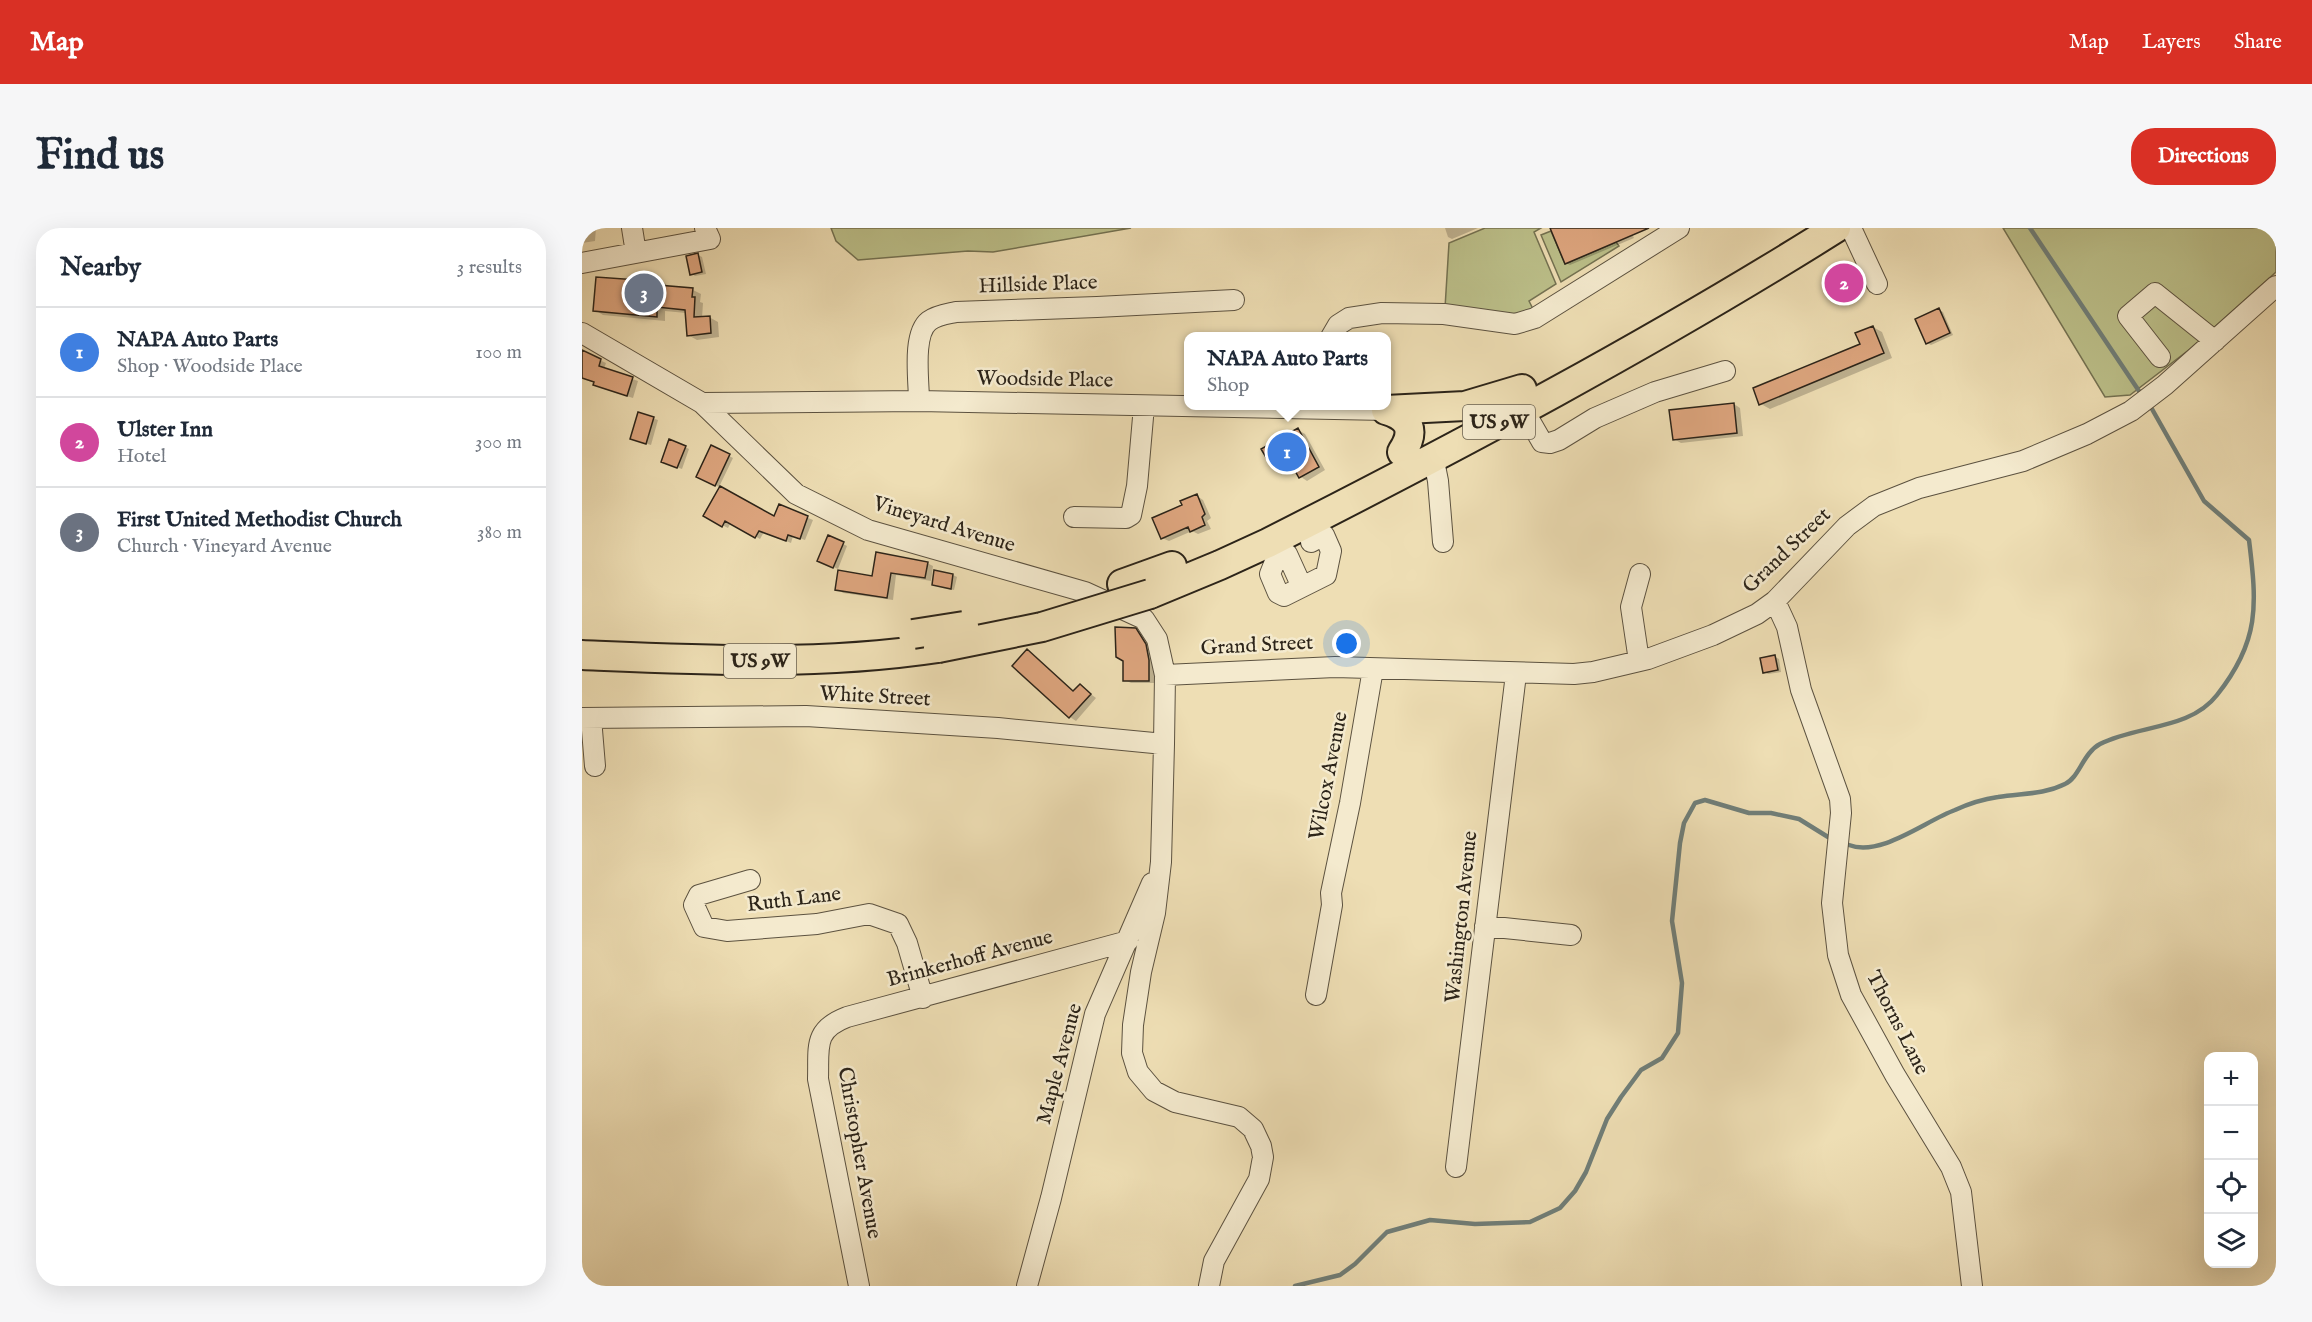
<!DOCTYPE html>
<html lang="en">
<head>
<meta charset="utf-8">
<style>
	body { margin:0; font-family:"IM FELL English",serif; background:#f6f6f7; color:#1f2937 }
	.controls { position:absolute; right:18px; bottom:18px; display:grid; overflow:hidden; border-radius:12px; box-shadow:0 6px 24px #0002 }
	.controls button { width:54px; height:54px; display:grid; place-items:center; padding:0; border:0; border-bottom:2px solid #e0e1e3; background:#fff; color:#1f2937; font:30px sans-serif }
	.you { position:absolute; left:765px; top:416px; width:21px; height:21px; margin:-15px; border:4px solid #fff; border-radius:50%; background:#1a73e8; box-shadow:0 0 0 9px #1a73e833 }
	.badge { display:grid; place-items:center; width:39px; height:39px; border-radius:50%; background:#d93025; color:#fff; font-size:20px; font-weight:700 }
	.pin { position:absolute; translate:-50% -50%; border:3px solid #fff; box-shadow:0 2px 6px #0006 }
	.popup { position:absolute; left:602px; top:104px; width:207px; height:78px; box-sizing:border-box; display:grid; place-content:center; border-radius:12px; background:#fff; filter:drop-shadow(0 2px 4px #0005); font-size:20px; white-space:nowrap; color:#747a83 }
	.popup b { font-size:22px; color:#1f2937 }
	.popup::after { content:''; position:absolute; left:50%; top:100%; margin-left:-12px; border:12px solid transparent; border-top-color:#fff }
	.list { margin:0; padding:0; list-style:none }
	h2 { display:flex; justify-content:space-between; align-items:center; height:78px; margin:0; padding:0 24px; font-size:26px }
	h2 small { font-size:20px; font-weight:400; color:#747a83 }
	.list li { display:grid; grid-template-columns:39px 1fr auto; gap:18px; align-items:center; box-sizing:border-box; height:90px; padding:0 24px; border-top:2px solid #e0e1e3 }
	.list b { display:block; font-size:22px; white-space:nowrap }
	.list p { margin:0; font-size:20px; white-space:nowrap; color:#747a83 }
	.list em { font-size:20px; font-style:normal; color:#747a83 }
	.icon { flex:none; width:33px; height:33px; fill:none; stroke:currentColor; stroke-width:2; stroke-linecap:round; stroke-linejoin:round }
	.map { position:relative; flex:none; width:1694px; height:1058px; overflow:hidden; border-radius:24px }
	header { display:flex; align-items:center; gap:36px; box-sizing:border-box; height:84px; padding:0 30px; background:#d93025; color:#fff }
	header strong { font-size:28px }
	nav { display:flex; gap:33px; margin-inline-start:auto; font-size:21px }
	.intro { display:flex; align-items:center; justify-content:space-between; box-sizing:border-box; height:144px; padding:0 36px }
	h1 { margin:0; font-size:42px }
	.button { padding:15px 27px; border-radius:24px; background:#d93025; color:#fff; font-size:21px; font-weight:700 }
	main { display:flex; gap:36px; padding:0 36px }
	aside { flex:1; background:#fff; border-radius:24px; box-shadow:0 6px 24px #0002 }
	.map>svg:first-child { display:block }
	.green { fill:#bcc08a; stroke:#747252; stroke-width:1.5 }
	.shadow { fill:#0003 }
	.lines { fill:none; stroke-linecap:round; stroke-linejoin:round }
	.stream { stroke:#707e78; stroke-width:4.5 }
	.building { fill:#dda57e; stroke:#2c2419; stroke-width:1.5 }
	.minor-casing { stroke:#5c5240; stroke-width:22 }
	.highway-casing { stroke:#2c2419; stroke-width:32 }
	.minor { stroke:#f4eace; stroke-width:20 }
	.highway { stroke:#eedeb4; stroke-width:28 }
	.highway-bridge-casing { stroke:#2c2419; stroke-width:32; stroke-linecap:butt }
	.highway-bridge { stroke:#eedeb4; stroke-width:28 }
	.labels { text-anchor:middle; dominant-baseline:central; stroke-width:5; stroke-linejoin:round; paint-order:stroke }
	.shield { fill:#f4eace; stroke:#685f4f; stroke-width:1.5 }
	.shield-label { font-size:20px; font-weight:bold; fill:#2c2419 }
	.street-label { font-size:21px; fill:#2c2419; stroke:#f4eace }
</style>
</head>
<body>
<header>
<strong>Map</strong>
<nav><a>Map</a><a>Layers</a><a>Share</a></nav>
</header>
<div class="intro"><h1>Find us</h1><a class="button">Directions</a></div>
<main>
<aside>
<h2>Nearby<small>3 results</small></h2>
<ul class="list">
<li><span class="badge" style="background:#3f7fe0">1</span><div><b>NAPA Auto Parts</b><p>Shop · Woodside Place</p></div><em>100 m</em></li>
<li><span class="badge" style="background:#d1479c">2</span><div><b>Ulster Inn</b><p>Hotel</p></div><em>300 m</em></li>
<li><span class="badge" style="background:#6b7280">3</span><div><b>First United Methodist Church</b><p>Church · Vineyard Avenue</p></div><em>380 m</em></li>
</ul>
</aside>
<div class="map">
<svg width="1694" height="1058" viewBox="0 0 1694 1058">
	<rect width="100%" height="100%" fill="#eedeb4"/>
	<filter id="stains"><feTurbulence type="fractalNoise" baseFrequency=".00333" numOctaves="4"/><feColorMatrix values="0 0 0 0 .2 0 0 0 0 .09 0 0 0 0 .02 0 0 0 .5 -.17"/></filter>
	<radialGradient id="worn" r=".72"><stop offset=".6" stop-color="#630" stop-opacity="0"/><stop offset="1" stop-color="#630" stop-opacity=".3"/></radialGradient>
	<path class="green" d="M249,0H549L411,24L386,23L276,32L254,13Z
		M903,0H959L952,4L974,56L947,73L951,81L942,87L863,80L867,15Z
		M1421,0H1694V44L1608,121L1548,167L1523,169Z
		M969,3L983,36L1034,14L1037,18L979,54L959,7Z"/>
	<path class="shadow" d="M0,0H14L13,13L0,15Z
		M863,0H896L870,11L866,9Z
		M977,0H1053L1048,2L1052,10L988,37L984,35Z
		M116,27L120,29L124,46L113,48L110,46Z
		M1263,40L1267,42L1281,62L1262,76L1258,73Z
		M76,51L84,56V60L111,62L119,66L118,74L121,75L120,90L127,89L136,94L137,109L115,112L106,107L104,85L83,83V93L21,87L13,82L57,54Z
		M1357,82L1361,84L1371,107L1349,117L1345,115Z
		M1291,99L1300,104L1310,130L1188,181L1179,176L1280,117Z
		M0,124L24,135L22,141L56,153L51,170L19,160L14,155L0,151Z
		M1152,176L1158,180L1161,208L1099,215L1092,211Z
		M57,186L76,192L69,217L49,211Z
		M716,202L723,206L743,242L725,253L719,249L712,236L707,239L700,235L698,231L692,234L686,230Z
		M103,219L107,221L100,241L84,235Z
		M130,219L151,230L137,259L116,248Z
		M615,268L621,272L629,290L625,293L629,301L616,306L610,303L587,313L580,310Z
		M198,278L231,292L223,312L211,308L209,315L182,304L178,311L149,294L146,300L123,288L193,290Z
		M247,309L265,318L256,341L240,334Z
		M345,335L351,338L349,353L314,347L311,372L261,365L255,361Z
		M371,347L375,349L372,362L351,356Z
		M553,402L560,406L570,421L573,436V455H549L543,452V433Z
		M445,423L492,464L498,458L514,470L494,493L488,489Z
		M1193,429L1197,431L1199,444L1186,446L1182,444Z"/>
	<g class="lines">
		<path class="stream" d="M1448,0L1557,163
			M1267,617C1299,629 1343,593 1373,582C1386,576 1402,571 1416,569C1440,565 1461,567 1483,556C1497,550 1501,525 1518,516C1555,497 1608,502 1635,467C1678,413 1675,377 1667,312L1622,273L1570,181
			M713,1058L758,1047L773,1036L805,1004L848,992L893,996L948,994L978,980L993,963L1004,944L1025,891L1039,869L1059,842L1080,830L1096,805L1100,755L1090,693L1098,615L1102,595L1113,575L1123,572L1167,585H1189L1217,591L1246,609"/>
	</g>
	<path class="building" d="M968,0H1067L983,36Z
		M116,25L120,44L108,47L104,28Z
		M1263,38L1278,60L1257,75L1246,59L1249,54L1246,50Z
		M56,48L76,50V57L111,60L110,69H113L112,89L128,88L129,105L105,108L103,82L75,79V89L11,83L14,49L56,52Z
		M1357,80L1368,105L1344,116L1333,91Z
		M1291,98L1302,125L1177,177L1171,160L1278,116L1273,105Z
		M0,122L19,131L17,138L51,149L45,168L11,157L12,154L0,150Z
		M1152,175L1155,205L1091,212L1087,182Z
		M56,184L72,189L64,216L48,211Z
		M716,200L737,239L717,250L707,232L699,236L694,226L685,231L679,221Z
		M87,211L104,218L95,240L79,234Z
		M129,217L148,226L133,258L114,249Z
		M138,258L192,288L197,276L226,288L218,311L206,307L204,313L177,303L173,310L143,293L140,299L121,288Z
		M615,266L623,286L620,289L623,297L608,304L606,299L579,311L570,290L600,277L598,273Z
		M246,307L262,314L251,340L235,333Z
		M294,324L346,334L343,350L309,345L305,370L253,362L256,342L290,348Z
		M352,342L371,346L369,361L350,357Z
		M533,399L554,400L564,416L567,432V453H541V433L534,429Z
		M445,421L491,463L498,456L509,466L487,490L430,438Z
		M1193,427L1196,442L1181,445L1178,430Z"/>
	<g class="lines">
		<defs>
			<path id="minor" d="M50,0L54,25
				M1269,0L1295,56
				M0,35L128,11L123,0
				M0,105L120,175L214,266L286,302L503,364L562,391L575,411L583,447L582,516L579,634L573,685L559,744L551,797L550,825L556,844L572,863L593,874L657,889L671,901L679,918L681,929L677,951L632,1033L627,1058
				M749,109L756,97L767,90L800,85L862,86L933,96L953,90L1097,0
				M1578,129L1546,88L1573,65L1633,113
				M337,173C337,153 330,106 347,93C355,87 365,86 374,84L515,79L652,72
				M120,175L337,173L804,182
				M941,181L960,214L968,215L977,212L1013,190L1073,164L1143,143
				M851,228L856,253L861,314
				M492,289L544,290L549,287L555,258L562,178
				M705,326L720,359L744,347L749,323L742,307L729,314
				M694,331L688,346L696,365L702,368L720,359
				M1193,373L1205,399L1219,462L1258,571L1259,585L1250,675L1256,727L1269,767L1313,847L1369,939L1379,964L1390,1058
				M1057,433L1049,379L1058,346
				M583,447L753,439L992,446L1011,444L1066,431L1131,407L1175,386L1193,373L1265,298L1292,278L1337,260L1441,233L1505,206L1549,183L1583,157L1694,58
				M0,490L224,488L416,500L582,516
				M9,490L13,538
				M168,652L117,667L112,677L122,699L145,703L235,696L287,686L316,696L325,715L341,770
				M903,698L989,707
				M734,767L750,677L749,665L768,575L791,441
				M874,939L934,446
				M277,1058L236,851C237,819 231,802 265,789L546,713
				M445,1058L469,970L513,786L570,655"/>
			<path id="highway" d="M804,182L883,178L940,161
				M804,182C828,189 834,203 820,224
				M540,356L590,338
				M568,366L638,337L686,315C879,217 1071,115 1254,0
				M0,427C120,432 236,438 356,420"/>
		</defs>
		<use href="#minor" class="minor-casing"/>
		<use href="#highway" class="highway-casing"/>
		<use href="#minor" class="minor"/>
		<use href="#highway" class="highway"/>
		<defs>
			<path id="highway-bridge" d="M331,406L382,398
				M356,420L460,399L568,366"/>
		</defs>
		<use href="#highway-bridge" class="highway-bridge-casing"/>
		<use href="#highway-bridge" class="highway-bridge"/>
	</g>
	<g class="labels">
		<g class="shield">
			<rect x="881" y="177" width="72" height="34" rx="4.5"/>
			<rect x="142" y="416" width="72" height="34" rx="4.5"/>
		</g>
		<g class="shield-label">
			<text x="917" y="194">US 9W</text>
			<text x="178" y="433">US 9W</text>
		</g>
		<g class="street-label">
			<text transform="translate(456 57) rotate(-2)">Hillside Place</text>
			<text transform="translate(463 152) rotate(1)">Woodside Place</text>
			<text transform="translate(362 297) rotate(17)">Vineyard Avenue</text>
			<text transform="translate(1205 323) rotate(-44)">Grand Street</text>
			<text transform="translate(675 418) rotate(-3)">Grand Street</text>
			<text transform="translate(293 469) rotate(3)">White Street</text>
			<text transform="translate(747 548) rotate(-79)">Wilcox Avenue</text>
			<text transform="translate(212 672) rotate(-7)">Ruth Lane</text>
			<text transform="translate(880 689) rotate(-84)">Washington Avenue</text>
			<text transform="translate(388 731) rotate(-15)">Brinkerhoff Avenue</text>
			<text transform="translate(1315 795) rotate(63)">Thorns Lane</text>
			<text transform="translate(478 836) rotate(-75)">Maple Avenue</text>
			<text transform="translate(277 925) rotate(80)">Christopher Avenue</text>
		</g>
	</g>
	<rect width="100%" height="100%" filter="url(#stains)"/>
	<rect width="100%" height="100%" fill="url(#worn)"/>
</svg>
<div class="controls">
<button>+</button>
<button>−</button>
<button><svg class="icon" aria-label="locate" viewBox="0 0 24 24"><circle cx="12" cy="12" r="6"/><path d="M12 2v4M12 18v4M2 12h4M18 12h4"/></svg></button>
<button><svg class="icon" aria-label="layers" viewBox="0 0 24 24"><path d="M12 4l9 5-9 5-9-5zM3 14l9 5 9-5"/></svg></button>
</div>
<div class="you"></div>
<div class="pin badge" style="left:705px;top:224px;background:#3f7fe0">1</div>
<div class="popup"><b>NAPA Auto Parts</b>Shop</div>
<div class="pin badge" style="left:1262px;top:55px;background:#d1479c">2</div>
<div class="pin badge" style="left:62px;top:65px;background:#6b7280">3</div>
</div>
</main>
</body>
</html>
